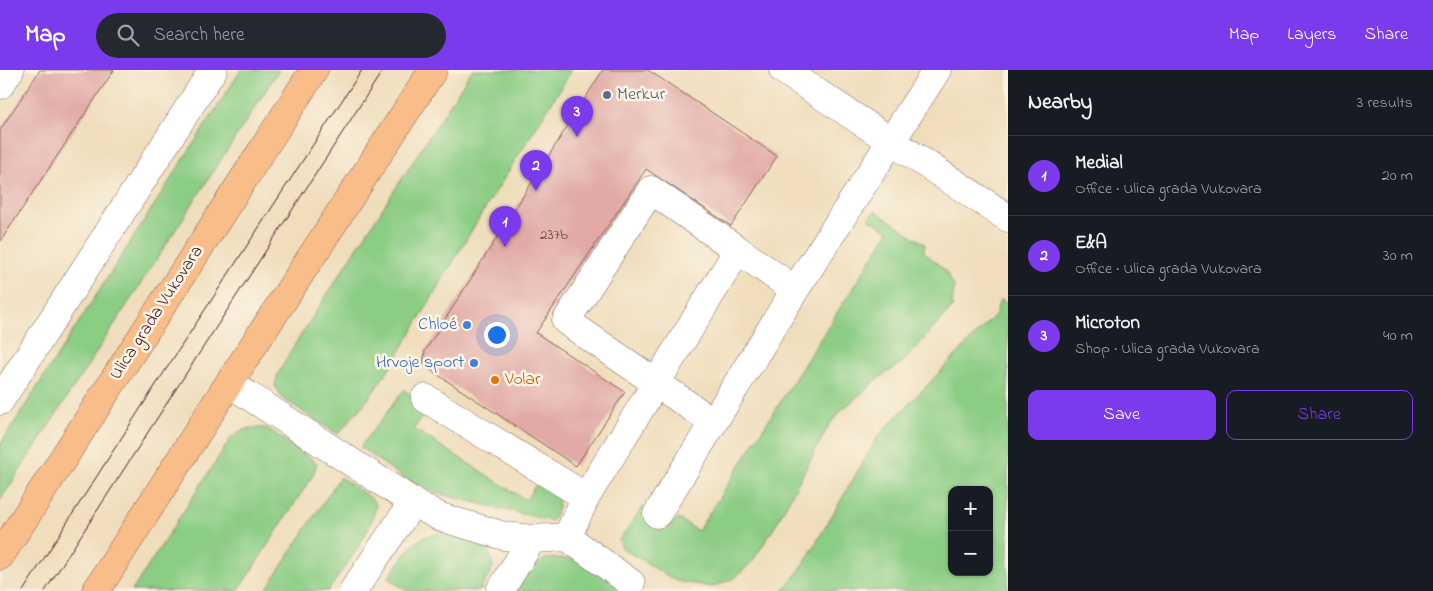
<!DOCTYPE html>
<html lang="en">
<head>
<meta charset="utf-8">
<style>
	body { margin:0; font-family:"Indie Flower",sans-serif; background:#242831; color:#f1f3f6 }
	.controls { position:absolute; right:15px; bottom:15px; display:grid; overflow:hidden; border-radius:10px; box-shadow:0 1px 4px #0004 }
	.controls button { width:45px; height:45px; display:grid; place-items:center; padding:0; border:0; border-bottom:1px solid #363941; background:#171b24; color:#f1f3f6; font:25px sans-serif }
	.you { position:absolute; left:496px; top:264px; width:18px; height:18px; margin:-12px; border:4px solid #fff; border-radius:50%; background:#1a73e8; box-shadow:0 0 0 8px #1a73e833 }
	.badge { display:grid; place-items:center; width:32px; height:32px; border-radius:50%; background:#7c3aed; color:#fff; font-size:16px; font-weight:700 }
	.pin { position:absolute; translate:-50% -41px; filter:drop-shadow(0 1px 2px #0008) }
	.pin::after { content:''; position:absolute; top:26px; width:18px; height:15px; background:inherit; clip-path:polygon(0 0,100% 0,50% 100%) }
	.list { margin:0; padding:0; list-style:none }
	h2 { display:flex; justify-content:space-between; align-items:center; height:65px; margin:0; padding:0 20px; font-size:21px }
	h2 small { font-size:16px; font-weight:400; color:#9ea1a6 }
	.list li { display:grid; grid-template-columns:32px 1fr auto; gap:15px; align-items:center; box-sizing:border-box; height:80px; padding:0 20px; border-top:1px solid #363941 }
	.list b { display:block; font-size:19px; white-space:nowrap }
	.list p { margin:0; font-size:16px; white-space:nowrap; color:#9ea1a6 }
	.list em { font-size:16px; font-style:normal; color:#9ea1a6 }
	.actions { display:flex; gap:10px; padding:15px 20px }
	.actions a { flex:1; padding:11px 0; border:1px solid #7c3aed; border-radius:10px; text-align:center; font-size:18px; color:#7c3aed }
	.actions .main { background:#7c3aed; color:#fff }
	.icon { flex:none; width:28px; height:28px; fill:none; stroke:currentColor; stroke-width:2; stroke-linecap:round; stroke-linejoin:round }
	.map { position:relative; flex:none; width:1008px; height:521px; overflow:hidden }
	header { display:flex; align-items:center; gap:30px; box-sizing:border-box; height:70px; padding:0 25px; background:#7c3aed; color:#fff }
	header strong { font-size:24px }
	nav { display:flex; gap:28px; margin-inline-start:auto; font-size:18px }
	.search { width:350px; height:45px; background:#242831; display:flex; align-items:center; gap:12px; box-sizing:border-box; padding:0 18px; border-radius:28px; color:#9ea1a6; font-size:19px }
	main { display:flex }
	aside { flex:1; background:#171b24 }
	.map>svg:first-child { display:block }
	.green { fill:#8ccd84; stroke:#6b7658; fill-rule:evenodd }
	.building { fill:#e1aaa6 }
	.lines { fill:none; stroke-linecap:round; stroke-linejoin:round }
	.minor-casing { stroke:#84625d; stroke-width:29 }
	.major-casing { stroke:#84625d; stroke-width:29 }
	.minor { stroke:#fff; stroke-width:28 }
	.major { stroke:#f8bd89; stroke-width:28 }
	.tram { stroke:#4a1f2b; stroke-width:1 }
	.service-dot { fill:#5c6f8a; stroke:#fcf5e5; stroke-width:2 }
	.shop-dot { fill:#3f7fe0; stroke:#fcf5e5; stroke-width:2 }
	.food-dot { fill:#e8710a; stroke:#fcf5e5; stroke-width:2 }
	.labels { text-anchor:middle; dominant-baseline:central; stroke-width:5; stroke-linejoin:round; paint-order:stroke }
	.number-label { font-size:15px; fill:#70424a }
	.service-label { font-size:18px; fill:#4e5e75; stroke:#fcf5e5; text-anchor:start }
	.street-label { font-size:18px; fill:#4a1f2b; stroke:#fcf5e5 }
	.shop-label { font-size:18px; fill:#366cbe; stroke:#fcf5e5; text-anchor:end }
	.food-label { font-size:18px; fill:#c56008; stroke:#fcf5e5; text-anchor:start }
</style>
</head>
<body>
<header>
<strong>Map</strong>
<div class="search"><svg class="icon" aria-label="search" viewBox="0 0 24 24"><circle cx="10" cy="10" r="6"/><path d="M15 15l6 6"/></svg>Search here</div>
<nav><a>Map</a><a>Layers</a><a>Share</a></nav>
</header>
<main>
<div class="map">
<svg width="1008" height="521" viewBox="0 0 1008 521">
	<rect width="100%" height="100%" fill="#fcf5e5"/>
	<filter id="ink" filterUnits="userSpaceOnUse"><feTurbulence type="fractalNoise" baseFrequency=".02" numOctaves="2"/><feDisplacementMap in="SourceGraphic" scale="10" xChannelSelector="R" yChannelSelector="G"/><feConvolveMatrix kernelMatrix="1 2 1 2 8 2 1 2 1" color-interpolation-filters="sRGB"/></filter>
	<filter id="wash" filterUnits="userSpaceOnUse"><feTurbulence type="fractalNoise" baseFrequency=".0096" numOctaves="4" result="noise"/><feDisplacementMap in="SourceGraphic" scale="20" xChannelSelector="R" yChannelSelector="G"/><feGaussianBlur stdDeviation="1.12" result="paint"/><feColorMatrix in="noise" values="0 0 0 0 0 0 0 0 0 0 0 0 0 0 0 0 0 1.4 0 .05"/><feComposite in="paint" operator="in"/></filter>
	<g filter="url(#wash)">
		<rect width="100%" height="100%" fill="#efddbb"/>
		<path class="green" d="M241,0H279L0,431V375Z
			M472,0H572L479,148L395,290L369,328L338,364L282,328L275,316L277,306L290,282Z
			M875,141L925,174L924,182L946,201L954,216L952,238L904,291L879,308L842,340L829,355L774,458L752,492L735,508L712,517L676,511L622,478L619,470L643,437L668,455L679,449L698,461L889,161L868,148Z
			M1000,229L1008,234V521H783L802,497L879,365L996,244ZM952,420H989V502H952Z
			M404,320L428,337L414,359L526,430L540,408C544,413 552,418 556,423C561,432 558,444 551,451L436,423L408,411L360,377Z
			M251,358H267L317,393L313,405L238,521H132L231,368L240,361Z
			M340,407L372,429L376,435C371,465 345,495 328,521H265Z
			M442,463C459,465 481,464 489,482C491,487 492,492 493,497L480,521H407L388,508L410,478L423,467Z
			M561,488L581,491L629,521H516L530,500L544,489Z"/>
		<g id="blocks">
			<path class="building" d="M40,0H114L0,172V60Z
				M603,0H648L777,86L731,156L646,99L536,263L625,322L576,396L423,295L425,281Z"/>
		</g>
	</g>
	<g filter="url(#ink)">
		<use href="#blocks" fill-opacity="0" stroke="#84625d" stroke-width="1"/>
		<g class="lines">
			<defs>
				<path id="minor" d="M783,0L1008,148
					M0,15L10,0
					M229,313L413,432L440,447L504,466L532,469L567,467
					M425,328L586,427L738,180L795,220
					M0,331L213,0
					M713,352L566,251L651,120L738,180
					M657,444L795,220L937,0
					M567,467L631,513
					M567,467L586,427
					M353,521L413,432
					M500,521L532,469"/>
				<path id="major" d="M0,486L314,0
					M96,521L229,313L433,0"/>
			</defs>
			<use href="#minor" class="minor-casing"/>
			<use href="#major" class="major-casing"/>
			<use href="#minor" class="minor"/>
			<use href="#major" class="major"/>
			<path class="tram" d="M23,521L142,336L362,0
				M45,521L383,0"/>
		</g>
	</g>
	<circle class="service-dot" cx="607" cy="25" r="5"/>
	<g class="shop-dot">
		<circle cx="467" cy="255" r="5"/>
		<circle cx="474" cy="293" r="5"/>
	</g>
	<circle class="food-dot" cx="495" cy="310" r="5"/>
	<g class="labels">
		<g class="number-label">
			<text x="554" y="165">237b</text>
		</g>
		<g class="service-label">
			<text x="617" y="25">Merkur</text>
		</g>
		<g class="street-label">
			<text transform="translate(157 243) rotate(-57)">Ulica grada Vukovara</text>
		</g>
		<g class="shop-label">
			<text x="457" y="255">Chloé</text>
			<text x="464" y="293">Hrvoje sport</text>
		</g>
		<g class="food-label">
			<text x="505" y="310">Volar</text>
		</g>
	</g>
</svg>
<div class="controls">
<button>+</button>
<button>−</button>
</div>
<div class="you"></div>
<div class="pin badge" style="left:505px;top:177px">1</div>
<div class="pin badge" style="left:536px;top:121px">2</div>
<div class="pin badge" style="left:577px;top:67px">3</div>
</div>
<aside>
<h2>Nearby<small>3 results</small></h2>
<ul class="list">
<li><span class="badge">1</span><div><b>Medial</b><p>Office · Ulica grada Vukovara</p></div><em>20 m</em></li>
<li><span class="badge">2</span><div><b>E&amp;A</b><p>Office · Ulica grada Vukovara</p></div><em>30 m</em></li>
<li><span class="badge">3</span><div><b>Microton</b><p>Shop · Ulica grada Vukovara</p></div><em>40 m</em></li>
</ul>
<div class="actions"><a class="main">Save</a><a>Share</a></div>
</aside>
</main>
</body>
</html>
